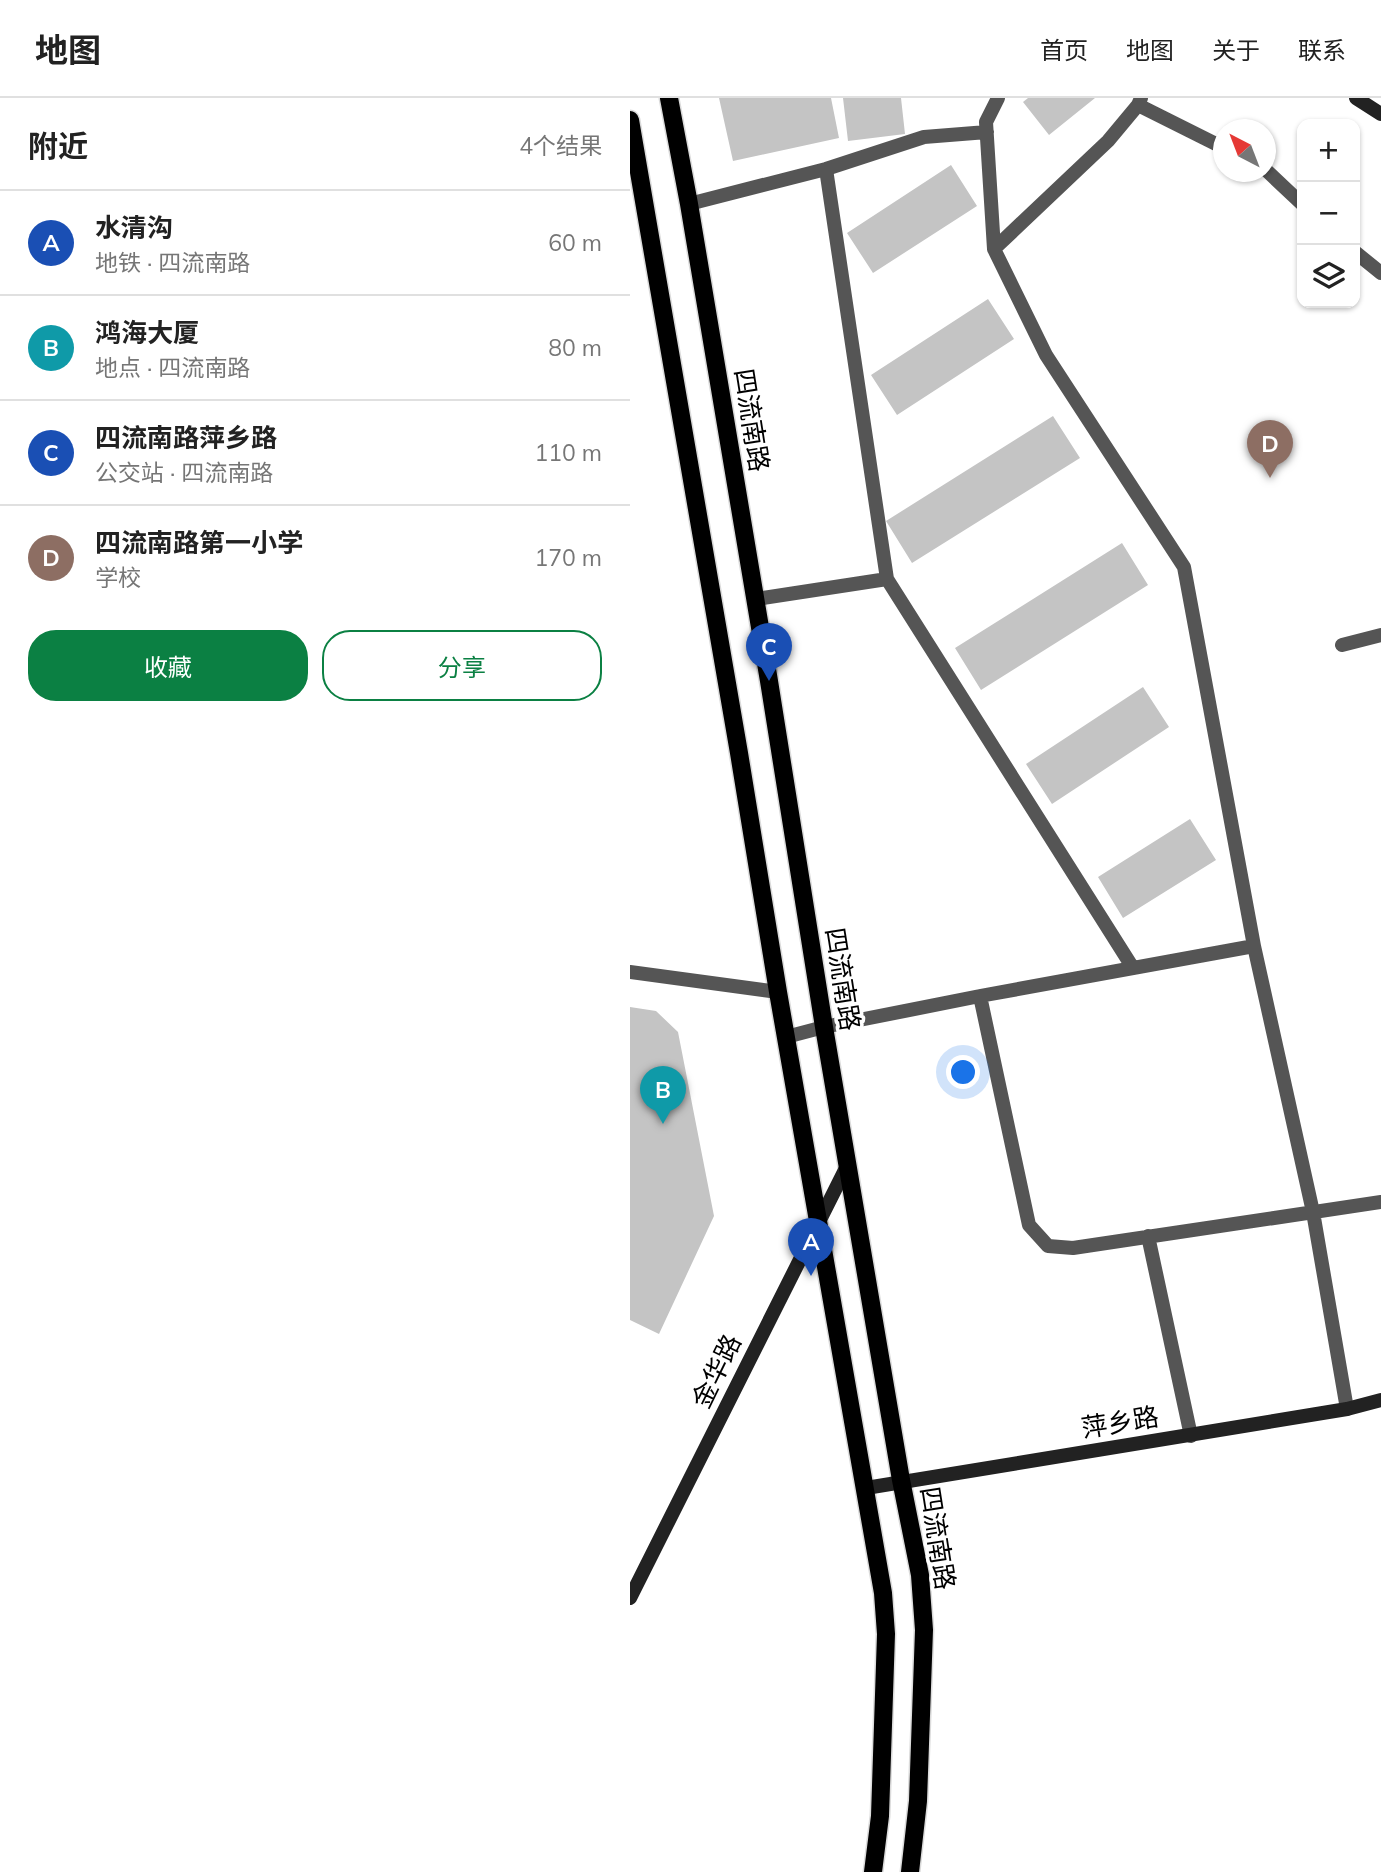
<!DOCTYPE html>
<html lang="zh">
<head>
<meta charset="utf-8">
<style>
	body { margin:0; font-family:Mulish,"Noto Sans SC",sans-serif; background:#f2f2f2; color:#222 }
	.controls { position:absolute; right:21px; top:21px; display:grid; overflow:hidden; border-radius:14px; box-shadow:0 2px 5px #0004 }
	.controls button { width:63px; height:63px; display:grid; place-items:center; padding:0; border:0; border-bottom:2px solid #e0e0e0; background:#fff; color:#222; font:35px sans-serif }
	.compass { position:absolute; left:583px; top:21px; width:63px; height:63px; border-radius:50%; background:#fff; box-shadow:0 2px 5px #0004; rotate:318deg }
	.you { position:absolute; left:334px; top:975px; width:24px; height:24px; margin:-18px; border:5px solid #fff; border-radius:50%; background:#1a73e8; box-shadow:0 0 0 10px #1a73e833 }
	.badge { display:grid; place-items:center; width:46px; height:46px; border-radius:50%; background:#0b8043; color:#fff; font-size:23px; font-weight:700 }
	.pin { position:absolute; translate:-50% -58px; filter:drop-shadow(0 2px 4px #0008) }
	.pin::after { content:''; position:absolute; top:37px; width:24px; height:21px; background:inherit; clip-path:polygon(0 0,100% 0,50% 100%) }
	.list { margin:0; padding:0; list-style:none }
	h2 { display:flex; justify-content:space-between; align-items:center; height:91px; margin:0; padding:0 28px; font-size:30px }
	h2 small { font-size:23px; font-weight:400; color:#767676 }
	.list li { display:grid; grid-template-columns:46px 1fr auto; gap:21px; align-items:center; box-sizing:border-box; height:105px; padding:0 28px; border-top:2px solid #e0e0e0 }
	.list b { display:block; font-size:26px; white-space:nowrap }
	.list p { margin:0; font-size:23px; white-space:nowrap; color:#767676 }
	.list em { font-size:23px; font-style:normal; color:#767676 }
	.actions { display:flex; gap:14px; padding:21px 28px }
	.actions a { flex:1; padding:16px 0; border:2px solid #0b8043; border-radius:28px; text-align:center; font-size:24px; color:#0b8043 }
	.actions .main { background:#0b8043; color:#fff }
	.icon { flex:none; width:38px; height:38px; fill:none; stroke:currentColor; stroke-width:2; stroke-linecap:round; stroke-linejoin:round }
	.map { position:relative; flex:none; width:751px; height:1774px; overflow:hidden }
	header { display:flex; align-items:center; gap:42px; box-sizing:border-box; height:98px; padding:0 35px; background:#fff; border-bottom:2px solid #e0e0e0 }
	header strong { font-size:33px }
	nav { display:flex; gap:38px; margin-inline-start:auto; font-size:24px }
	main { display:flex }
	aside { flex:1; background:#fff }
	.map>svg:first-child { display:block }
	.building { fill:#c4c4c4 }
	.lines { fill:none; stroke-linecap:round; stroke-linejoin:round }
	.primary-casing { stroke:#dbdbdb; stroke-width:21 }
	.street { stroke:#555; stroke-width:14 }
	.secondary { stroke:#222; stroke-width:14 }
	.primary { stroke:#000; stroke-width:18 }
	.labels { text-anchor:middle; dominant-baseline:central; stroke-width:7; stroke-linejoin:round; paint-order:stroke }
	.street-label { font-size:26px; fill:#000; stroke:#fff }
</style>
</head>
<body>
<header>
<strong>地图</strong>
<nav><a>首页</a><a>地图</a><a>关于</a><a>联系</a></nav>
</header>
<main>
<aside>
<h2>附近<small>4个结果</small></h2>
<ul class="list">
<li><span class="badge" style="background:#1a4fb4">A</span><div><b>水清沟</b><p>地铁 · 四流南路</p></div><em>60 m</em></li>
<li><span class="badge" style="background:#0f9aa8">B</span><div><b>鸿海大厦</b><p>地点 · 四流南路</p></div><em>80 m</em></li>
<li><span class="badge" style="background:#1a4fb4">C</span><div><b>四流南路萍乡路</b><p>公交站 · 四流南路</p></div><em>110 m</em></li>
<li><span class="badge" style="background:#8d6e63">D</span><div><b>四流南路第一小学</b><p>学校</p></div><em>170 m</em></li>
</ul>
<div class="actions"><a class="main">收藏</a><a>分享</a></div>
</aside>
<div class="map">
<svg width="751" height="1774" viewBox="0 0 751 1774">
	<rect width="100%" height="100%" fill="#fff"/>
	<path class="building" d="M89,0H201L209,40L103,63Z
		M213,0H271L275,36L218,43Z
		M398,0H465L419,37L393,4Z
		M321,67L347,108L243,175L217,135Z
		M358,201L384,241L267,317L241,277Z
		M423,318L450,360L282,465L256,423Z
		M492,445L518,487L351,592L325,550Z
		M513,589L539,629L422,706L396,666Z
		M560,721L586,762L493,820L468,779Z
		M0,909L26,913L48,934L84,1118L29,1236L0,1222Z"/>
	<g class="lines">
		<defs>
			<path id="primary" d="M39,0L59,106L139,583L194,929L271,1382L290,1477L294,1532L288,1703L280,1774
				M0,22L109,655L148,894L253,1495L256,1536L250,1718L243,1774"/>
		</defs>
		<use href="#primary" class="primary-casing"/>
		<path class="street" d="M368,0L356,24L364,151L416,257L554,469L624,848L683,1114L717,1311
			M508,7L594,50
			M196,71L257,481L503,870
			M636,72L672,106
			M59,106L196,71L294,39L357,34
			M364,151L478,43L508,7L511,0
			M725,154L751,175
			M126,501L257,481
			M712,547L751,537
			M0,874L148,894
			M350,898L399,1127L418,1148L443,1150L751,1104
			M156,939L194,929L350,898L624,848
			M518,1138L561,1338"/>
		<path class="secondary" d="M726,0L751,16
			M236,1390L717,1311L751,1302
			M0,1500L217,1068"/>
		<use href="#primary" class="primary"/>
	</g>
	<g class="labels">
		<g class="street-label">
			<text transform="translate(122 322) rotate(81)">四流南路</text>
			<text transform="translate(213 881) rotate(81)">四流南路</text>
			<text transform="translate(86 1273) rotate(-64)">金华路</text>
			<text transform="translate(490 1324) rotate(-9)">萍乡路</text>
			<text transform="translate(308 1440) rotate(81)">四流南路</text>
		</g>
	</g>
</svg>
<div class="controls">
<button>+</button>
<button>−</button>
<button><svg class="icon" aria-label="layers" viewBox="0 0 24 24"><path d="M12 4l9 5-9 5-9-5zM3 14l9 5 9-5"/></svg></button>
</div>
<svg class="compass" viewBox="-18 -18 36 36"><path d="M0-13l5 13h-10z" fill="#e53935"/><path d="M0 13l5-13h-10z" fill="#767676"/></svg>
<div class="you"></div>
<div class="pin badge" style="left:181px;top:1178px;background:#1a4fb4">A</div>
<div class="pin badge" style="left:33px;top:1026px;background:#0f9aa8">B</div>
<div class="pin badge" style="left:139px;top:583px;background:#1a4fb4">C</div>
<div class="pin badge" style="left:640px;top:380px;background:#8d6e63">D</div>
</div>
</main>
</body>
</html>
